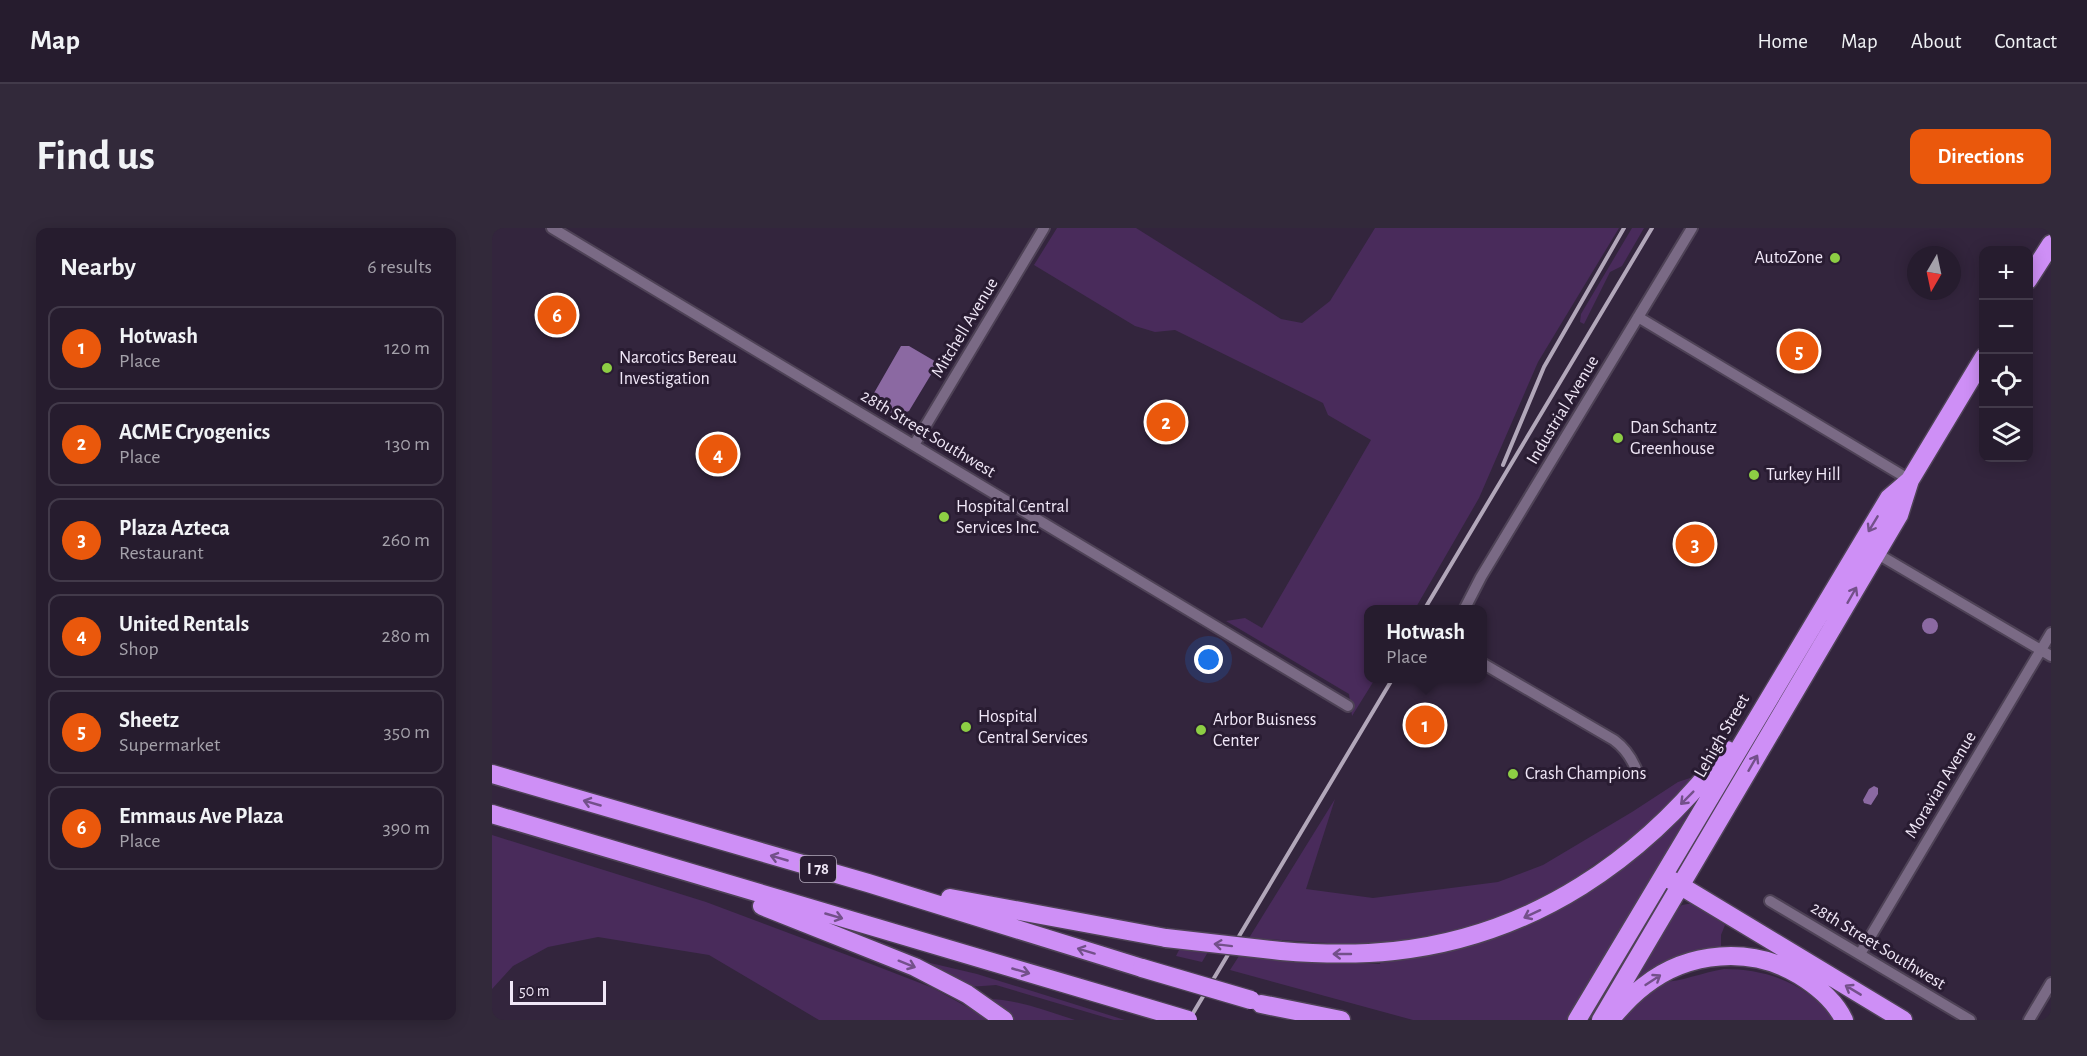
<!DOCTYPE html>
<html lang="en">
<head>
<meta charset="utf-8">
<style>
	body { margin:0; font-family:"Alegreya Sans",sans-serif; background:#32293a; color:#f1f3f6 }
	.controls { position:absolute; right:18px; top:18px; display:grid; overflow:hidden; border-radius:12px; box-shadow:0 3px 15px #0003 }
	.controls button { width:54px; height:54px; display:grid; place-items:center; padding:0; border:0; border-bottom:2px solid #423a4a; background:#261c2e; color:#f1f3f6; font:30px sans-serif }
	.compass { position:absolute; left:1415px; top:18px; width:54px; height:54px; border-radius:50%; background:#261c2e; box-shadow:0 3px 15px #0003; rotate:189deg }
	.scale { position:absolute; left:18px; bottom:15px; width:96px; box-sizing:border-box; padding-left:6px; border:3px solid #f0e7f7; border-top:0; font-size:16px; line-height:21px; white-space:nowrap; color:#f0e7f7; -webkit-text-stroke:4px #291c32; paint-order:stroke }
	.you { position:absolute; left:717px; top:432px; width:21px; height:21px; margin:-15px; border:4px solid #fff; border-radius:50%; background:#1a73e8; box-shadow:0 0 0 9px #1a73e833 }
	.badge { display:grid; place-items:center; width:39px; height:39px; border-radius:50%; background:#ea580c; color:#fff; font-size:20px; font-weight:700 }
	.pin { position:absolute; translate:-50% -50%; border:3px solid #fff; box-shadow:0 2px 6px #0006 }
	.popup { position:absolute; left:872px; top:377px; width:123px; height:78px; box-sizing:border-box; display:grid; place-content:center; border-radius:12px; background:#261c2e; filter:drop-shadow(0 2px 4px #0005); font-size:20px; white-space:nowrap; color:#a4a1aa }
	.popup b { font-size:22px; color:#f1f3f6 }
	.popup::after { content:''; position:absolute; left:50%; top:100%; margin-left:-12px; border:12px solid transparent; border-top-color:#261c2e }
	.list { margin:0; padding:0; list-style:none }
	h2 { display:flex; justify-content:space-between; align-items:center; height:78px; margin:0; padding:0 24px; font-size:26px }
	h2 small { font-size:20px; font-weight:400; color:#a4a1aa }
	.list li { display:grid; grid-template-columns:39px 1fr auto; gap:18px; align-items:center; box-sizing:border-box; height:84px; margin:0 12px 12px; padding:0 12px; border:2px solid #423a4a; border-radius:12px }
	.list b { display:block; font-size:22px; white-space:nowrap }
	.list p { margin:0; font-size:20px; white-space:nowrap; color:#a4a1aa }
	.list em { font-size:20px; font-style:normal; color:#a4a1aa }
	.icon { flex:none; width:33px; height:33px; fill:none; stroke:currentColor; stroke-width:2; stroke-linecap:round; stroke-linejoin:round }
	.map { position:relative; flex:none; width:1559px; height:792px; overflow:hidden; border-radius:12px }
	header { display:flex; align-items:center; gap:36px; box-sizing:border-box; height:84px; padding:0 30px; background:#261c2e; border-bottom:2px solid #423a4a }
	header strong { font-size:28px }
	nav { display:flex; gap:33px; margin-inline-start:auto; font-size:21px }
	.intro { display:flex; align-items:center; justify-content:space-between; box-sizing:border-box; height:144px; padding:0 36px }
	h1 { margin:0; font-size:42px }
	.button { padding:15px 27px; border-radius:12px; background:#ea580c; color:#fff; font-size:21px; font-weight:700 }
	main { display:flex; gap:36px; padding:0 36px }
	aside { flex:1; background:#261c2e; border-radius:12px; box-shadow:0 3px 15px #0003 }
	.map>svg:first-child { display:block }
	.green { fill:#492b5b }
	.water { fill:#8b69a2 }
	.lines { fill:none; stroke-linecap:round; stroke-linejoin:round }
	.street-casing { stroke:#4e4256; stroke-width:14 }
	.highway-casing { stroke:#4e4256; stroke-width:21 }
	.street { stroke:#7a6a85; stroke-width:10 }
	.highway { stroke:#ce8ff6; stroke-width:18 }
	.rail { stroke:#b2a7ba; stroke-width:4 }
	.highway-bridge-casing { stroke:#4e4256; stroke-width:21; stroke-linecap:butt }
	.highway-bridge { stroke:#ce8ff6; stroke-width:18 }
	.oneway { stroke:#73508a }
	.poi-dot { fill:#8dce44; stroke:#291c32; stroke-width:2 }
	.labels { text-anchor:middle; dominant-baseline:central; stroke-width:6; stroke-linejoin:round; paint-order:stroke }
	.shield { fill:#291c32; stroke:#b4aabc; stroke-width:1.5 }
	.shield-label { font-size:16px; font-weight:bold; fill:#f0e7f7 }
	.poi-label { font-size:18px; fill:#f0e7f7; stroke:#291c32; text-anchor:start }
	.street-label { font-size:18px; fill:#f0e7f7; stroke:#291c32 }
</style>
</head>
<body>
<header>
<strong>Map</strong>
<nav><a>Home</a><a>Map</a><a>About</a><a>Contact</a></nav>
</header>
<div class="intro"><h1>Find us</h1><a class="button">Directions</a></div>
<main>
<aside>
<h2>Nearby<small>6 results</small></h2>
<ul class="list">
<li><span class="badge">1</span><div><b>Hotwash</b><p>Place</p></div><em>120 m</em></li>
<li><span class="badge">2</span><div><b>ACME Cryogenics</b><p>Place</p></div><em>130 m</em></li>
<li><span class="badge">3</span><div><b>Plaza Azteca</b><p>Restaurant</p></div><em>260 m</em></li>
<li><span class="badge">4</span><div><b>United Rentals</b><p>Shop</p></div><em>280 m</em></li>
<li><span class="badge">5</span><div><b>Sheetz</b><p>Supermarket</p></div><em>350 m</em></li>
<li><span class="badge">6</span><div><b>Emmaus Ave Plaza</b><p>Place</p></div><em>390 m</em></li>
</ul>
</aside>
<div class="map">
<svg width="1559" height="792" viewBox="0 0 1559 792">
	<rect width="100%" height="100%" fill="#33253d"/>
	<path class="green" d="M565,0H644L789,91L810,95L838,73L883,0H1127L1046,134L987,270L923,381L876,382V450L883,451L860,488L857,466L734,393L753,390L770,400L879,212L836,187L831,175L683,102L663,104L643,98L542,37Z
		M1140,0H1152L1130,38L1118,44L1092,96L1088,94L1089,86Z
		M1207,547L1169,587L1127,619L1080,652L1032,678L988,696L956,705L919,712L865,717L757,710L843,571L814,661L881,670L1006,654L1051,637L1140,584L1186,554Z
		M1197,577H1200L1199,580L1166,642L1076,792H921L738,742L747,728L811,734L888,736L889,732L1019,703Z
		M0,607L214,674L379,736L441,760L484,784L494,792H327L217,727L106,709L56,719L21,738L0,761Z
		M1201,675L1233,697L1229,707V722L1144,754L1181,685L1190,677Z
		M688,720L716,724L710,734L684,728Z
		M417,730L485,746L633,792H622L504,757L477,759Z
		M1232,741C1275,741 1317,756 1342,792H1131L1137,783L1167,754C1187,755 1211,744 1232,741Z
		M495,771C525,771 555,783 583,792H522Z"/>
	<path class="water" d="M409,118H417L446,135L417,183L404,188L378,172Z
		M1430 398a8 8 0 1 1 16 0a8 8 0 1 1-16 0Z
		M1382,558L1386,560V566L1379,577L1372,575L1371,572L1377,561Z"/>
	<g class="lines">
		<defs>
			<path id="street" d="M60,0L856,478
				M1146,89L1418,252
				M422,217L552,0
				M1384,325L1559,428
				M972,382L989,349L1200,0
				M990,435L1122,512C1133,520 1139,529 1144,541
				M1278,673L1478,792
				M1368,726L1559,405
				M1537,792L1559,755"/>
			<path id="highway" d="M1536,52L1559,16
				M0,546L376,655L650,740
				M0,586L632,773
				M1179,652L1411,792
				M458,670L674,710
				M270,678L423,739L475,766L512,792
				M789,723C826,726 865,727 902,723C1041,708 1152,631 1235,522
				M769,776L849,792
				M1119,791C1129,779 1140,767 1152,758C1196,723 1259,718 1307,747C1325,758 1343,773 1352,792
				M1085,792L1397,270L1418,252
				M1109,792L1407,287L1418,252L1492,129"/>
		</defs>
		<use href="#street" class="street-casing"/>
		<use href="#highway" class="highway-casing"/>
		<use href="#street" class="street"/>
		<use href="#highway" class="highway"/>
		<path class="rail" d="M1011,237L1052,139L1132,0
			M932,382L1160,0
			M697,792L901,450"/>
		<defs>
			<path id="highway-bridge" d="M674,710L789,723
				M650,740L759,772
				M632,773L696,792"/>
		</defs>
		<use href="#highway-bridge" class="highway-bridge-casing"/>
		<use href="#highway-bridge" class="highway-bridge"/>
	</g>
	<defs><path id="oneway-shaft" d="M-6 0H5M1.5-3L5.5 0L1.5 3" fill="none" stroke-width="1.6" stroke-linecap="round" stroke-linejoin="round" transform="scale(1.5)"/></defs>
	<g class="oneway">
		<use href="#oneway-shaft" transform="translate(1381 296) rotate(121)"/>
		<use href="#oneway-shaft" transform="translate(1360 367) rotate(-60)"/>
		<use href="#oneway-shaft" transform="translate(1261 535) rotate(-60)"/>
		<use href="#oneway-shaft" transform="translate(1195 570) rotate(135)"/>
		<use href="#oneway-shaft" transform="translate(100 575) rotate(-164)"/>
		<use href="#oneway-shaft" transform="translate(287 630) rotate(-164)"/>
		<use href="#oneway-shaft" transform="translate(1040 686) rotate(155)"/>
		<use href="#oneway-shaft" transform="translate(342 688) rotate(16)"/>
		<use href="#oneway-shaft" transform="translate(731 717) rotate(-173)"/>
		<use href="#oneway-shaft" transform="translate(594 723) rotate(-163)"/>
		<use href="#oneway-shaft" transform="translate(850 726) rotate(180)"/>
		<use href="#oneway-shaft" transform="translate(415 736) rotate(22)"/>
		<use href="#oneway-shaft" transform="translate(529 743) rotate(16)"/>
		<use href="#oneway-shaft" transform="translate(1161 752) rotate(-33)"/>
		<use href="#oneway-shaft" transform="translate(1361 762) rotate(-149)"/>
	</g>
	<g class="poi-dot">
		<circle cx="1343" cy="30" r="6"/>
		<circle cx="115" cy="140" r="6"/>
		<circle cx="1126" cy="210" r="6"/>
		<circle cx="1262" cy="247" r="6"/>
		<circle cx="452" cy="289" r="6"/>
		<circle cx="474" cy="499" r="6"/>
		<circle cx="709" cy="502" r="6"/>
		<circle cx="1021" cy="546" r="6"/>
	</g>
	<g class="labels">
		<rect class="shield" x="308" y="628" width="36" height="26" rx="4.5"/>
		<g class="shield-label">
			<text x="326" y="641">I 78</text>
		</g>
		<g class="poi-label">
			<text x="1331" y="30" text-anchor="end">AutoZone</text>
			<text x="127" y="130">Narcotics Bereau<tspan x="127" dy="21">Investigation</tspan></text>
			<text x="1138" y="200">Dan Schantz<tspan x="1138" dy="21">Greenhouse</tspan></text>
			<text x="1274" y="247">Turkey Hill</text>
			<text x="464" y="279">Hospital Central<tspan x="464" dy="21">Services Inc.</tspan></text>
			<text x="486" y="489">Hospital<tspan x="486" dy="21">Central Services</tspan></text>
			<text x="721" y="492">Arbor Buisness<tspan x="721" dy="21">Center</tspan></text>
			<text x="1033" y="546">Crash Champions</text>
		</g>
		<g class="street-label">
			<text transform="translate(473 100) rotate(-59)">Mitchell Avenue</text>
			<text transform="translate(1071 182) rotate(-59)">Industrial Avenue</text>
			<text transform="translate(436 206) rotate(31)">28th Street Southwest</text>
			<text transform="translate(1230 508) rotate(-60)">Lehigh Street</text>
			<text transform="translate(1449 557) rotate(-59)">Moravian Avenue</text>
			<text transform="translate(1386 718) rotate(31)">28th Street Southwest</text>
		</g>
	</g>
</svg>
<div class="controls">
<button>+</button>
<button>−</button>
<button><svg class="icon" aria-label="locate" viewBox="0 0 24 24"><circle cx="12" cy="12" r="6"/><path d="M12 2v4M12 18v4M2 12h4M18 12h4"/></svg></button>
<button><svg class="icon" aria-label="layers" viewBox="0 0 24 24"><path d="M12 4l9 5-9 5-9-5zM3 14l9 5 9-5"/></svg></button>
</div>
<svg class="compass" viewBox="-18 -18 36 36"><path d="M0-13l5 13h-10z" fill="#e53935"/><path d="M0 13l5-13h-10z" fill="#a4a1aa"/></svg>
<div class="scale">50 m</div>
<div class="you"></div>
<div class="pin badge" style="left:933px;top:497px">1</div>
<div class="popup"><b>Hotwash</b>Place</div>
<div class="pin badge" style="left:674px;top:194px">2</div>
<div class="pin badge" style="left:1203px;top:316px">3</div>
<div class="pin badge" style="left:226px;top:226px">4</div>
<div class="pin badge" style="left:1307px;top:123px">5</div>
<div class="pin badge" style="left:65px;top:87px">6</div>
</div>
</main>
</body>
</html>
